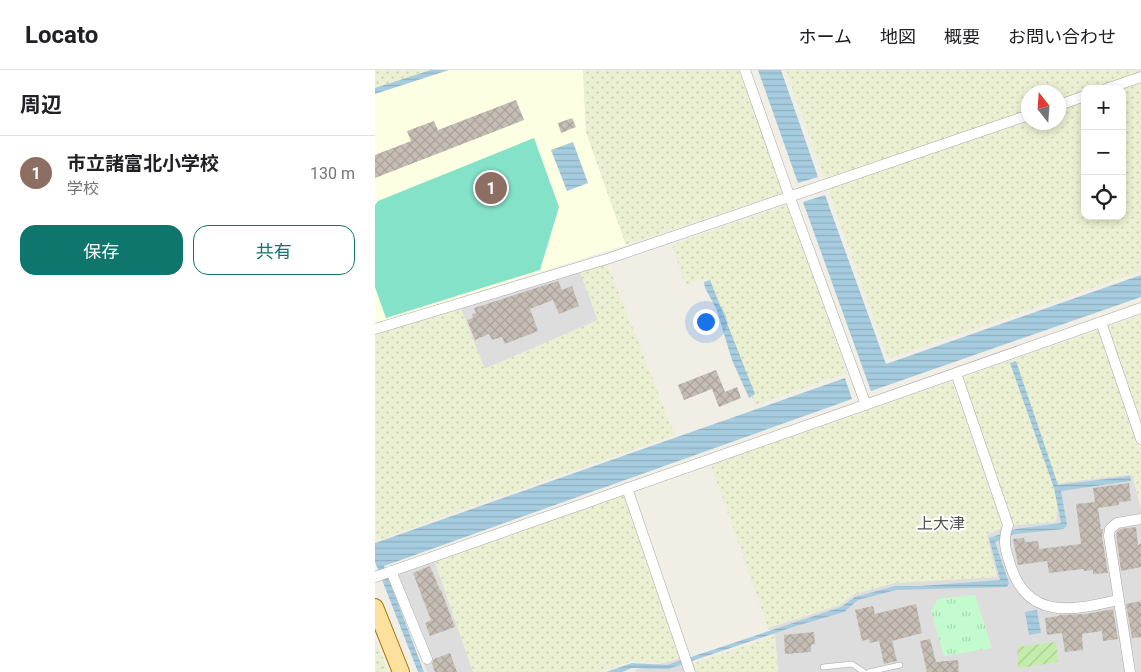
<!DOCTYPE html>
<html lang="ja">
<head>
<meta charset="utf-8">
<style>
	body { margin:0; font-family:Roboto,"Noto Sans JP",sans-serif; background:#f6f6f6; color:#202124 }
	.controls { position:absolute; right:15px; top:15px; display:grid; overflow:hidden; border-radius:10px; box-shadow:0 2px 8px #0003 }
	.controls button { width:45px; height:45px; display:grid; place-items:center; padding:0; border:0; border-bottom:1px solid #e0e0e0; background:#fff; color:#202124; font:25px sans-serif }
	.compass { position:absolute; left:646px; top:15px; width:45px; height:45px; border-radius:50%; background:#fff; box-shadow:0 2px 8px #0003; rotate:343deg }
	.you { position:absolute; left:330px; top:251px; width:18px; height:18px; margin:-12px; border:4px solid #fff; border-radius:50%; background:#1a73e8; box-shadow:0 0 0 8px #1a73e833 }
	.badge { display:grid; place-items:center; width:32px; height:32px; border-radius:50%; background:#0f766e; color:#fff; font-size:16px; font-weight:700 }
	.pin { position:absolute; translate:-50% -50%; border:2px solid #fff; box-shadow:0 1px 5px #0006 }
	.list { margin:0; padding:0; list-style:none }
	h2 { display:flex; justify-content:space-between; align-items:center; height:65px; margin:0; padding:0 20px; font-size:21px }
	h2 small { font-size:16px; font-weight:400; color:#757577 }
	.list li { display:grid; grid-template-columns:32px 1fr auto; gap:15px; align-items:center; box-sizing:border-box; height:75px; padding:0 20px; border-top:1px solid #e0e0e0 }
	.list b { display:block; font-size:19px; white-space:nowrap }
	.list p { margin:0; font-size:16px; white-space:nowrap; color:#757577 }
	.list em { font-size:16px; font-style:normal; color:#757577 }
	.actions { display:flex; gap:10px; padding:15px 20px }
	.actions a { flex:1; padding:11px 0; border:1px solid #0f766e; border-radius:15px; text-align:center; font-size:18px; color:#0f766e }
	.actions .main { background:#0f766e; color:#fff }
	.icon { flex:none; width:28px; height:28px; fill:none; stroke:currentColor; stroke-width:2; stroke-linecap:round; stroke-linejoin:round }
	.map { position:relative; flex:none; width:766px; height:602px; overflow:hidden }
	header { display:flex; align-items:center; gap:30px; box-sizing:border-box; height:70px; padding:0 25px; background:#fff; border-bottom:1px solid #e0e0e0 }
	header strong { font-size:24px }
	nav { display:flex; gap:28px; margin-inline-start:auto; font-size:18px }
	main { display:flex }
	aside { flex:1; background:#fff }
	.map>svg:first-child { display:block }
	.residential { fill:#dedddd }
	.education { fill:#fcffe1 }
	.farmland { fill:url(#farmland-dots); fill-rule:evenodd }
	.park { fill:url(#park-tufts) }
	.garden { fill:url(#garden-furrows) }
	.pitch { fill:#83e2c8 }
	.water { fill:url(#water-rules) }
	.building { fill:url(#building-cross-hatch) }
	.lines { fill:none; stroke-linecap:round; stroke-linejoin:round }
	.lane-casing { stroke:#a7a7a7; stroke-width:6 }
	.street-casing { stroke:#a7a7a7; stroke-width:11 }
	.primary-casing { stroke:#9c7a00; stroke-width:18 }
	.lane { stroke:#fff; stroke-width:5 }
	.street { stroke:#fff; stroke-width:10 }
	.primary { stroke:#fee09e; stroke-width:16 }
	.labels { text-anchor:middle; dominant-baseline:central; stroke-width:4; stroke-linejoin:round; paint-order:stroke }
	.neighbourhood-label { font-size:16px; fill:#535353; stroke:#fff }
</style>
</head>
<body>
<header>
<strong>Locato</strong>
<nav><a>ホーム</a><a>地図</a><a>概要</a><a>お問い合わせ</a></nav>
</header>
<main>
<aside>
<h2>周辺<small></small></h2>
<ul class="list">
<li><span class="badge" style="background:#8d6e63">1</span><div><b>市立諸富北小学校</b><p>学校</p></div><em>130 m</em></li>
</ul>
<div class="actions"><a class="main">保存</a><a>共有</a></div>
</aside>
<div class="map">
<svg width="766" height="602" viewBox="0 0 766 602">
	<defs>
		<pattern id="farmland-dots" width="8" height="8" patternUnits="userSpaceOnUse" patternTransform="scale(1.25)"><rect width="8" height="8" fill="#eaf0d1"/><path d="M2 2h.1M6 6h.1" fill="none" stroke="#c8ceb3" stroke-width="1.8" stroke-linecap="round"/></pattern>
		<pattern id="park-tufts" width="24" height="20" patternUnits="userSpaceOnUse" patternTransform="scale(1.25)"><rect width="24" height="20" fill="#c3fbce"/><path d="M3 7l-1-3M5 7V3M7 7l1-3M15 17l-1-3M17 17v-4M19 17l1-3" fill="none" stroke="#a7d7b1"/></pattern>
		<pattern id="garden-furrows" width="10" height="10" patternUnits="userSpaceOnUse" patternTransform="scale(1.25)"><rect width="10" height="10" fill="#c4ecab"/><path d="M-1 1l2-2M0 10L10 0M9 11l2-2" fill="none" stroke="#a8ca93"/></pattern>
		<pattern id="water-rules" width="6" height="5" patternUnits="userSpaceOnUse" patternTransform="scale(1.25)"><rect width="6" height="5" fill="#a6ccdf"/><path d="M0 2.5h6" fill="none" stroke="#8fafbf"/></pattern>
		<pattern id="building-cross-hatch" width="8" height="8" patternUnits="userSpaceOnUse" patternTransform="scale(1.25)"><rect width="8" height="8" fill="#c6beb5"/><path d="M0 0l8 8M0 8l8-8" fill="none" stroke="#aaa39b"/></pattern>
	</defs>
	<rect width="100%" height="100%" fill="#f1eee6"/>
	<path class="residential" d="M205,202L223,250L109,299L86,239Z
		M757,404L766,439V602H403L400,566L393,558L465,535L479,524L519,513L622,507L611,465L628,457L636,455L681,452L684,413Z
		M60,492L98,602H52L15,507Z
		M306,588L319,602H261L260,600Z"/>
	<path class="education" d="M66,0H208L211,62L251,175L0,254V22Z"/>
	<path class="farmland" d="M0,0H66L0,22Z
		M208,0H366L409,123L251,175L211,62Z
		M411,0H766V201L513,289ZM710,19H747V146H710ZM654,22H684V52H654Z
		M413,134L472,303L380,335L331,208L310,215L297,175Z
		M232,193L300,365L0,471V265L86,239L110,299L223,250L205,202Z
		M766,245V353L733,257Z
		M723,260L766,382V439L757,404L685,413L681,452L636,455L588,307Z
		M577,311L628,457L612,465L622,507L519,513L480,524L465,535L393,558L336,395Z
		M249,425L306,588L291,593L257,591L224,602H98L60,492Z
		M400,566L403,602H319L316,594Z
		M0,568L13,602H0Z"/>
	<path class="park" d="M600,525L617,578L569,586L556,541L563,529Z"/>
	<path class="garden" d="M681,572L683,592L643,598L642,577Z"/>
	<path class="pitch" d="M159,68L184,137L165,200L11,248L0,217V135L3,131Z"/>
	<path class="water" d="M56,0H74L0,24V18Z
		M383,0H406L443,107L423,113Z
		M198,72L213,113L192,121L176,80Z
		M450,125L511,294L766,205V227L496,321L428,132Z
		M335,210L380,324L374,328L357,290L341,238L330,218L329,212Z
		M641,291L683,415L755,406L756,411L686,421L692,455L689,459L640,464L620,472L634,513L632,517L521,520L483,530L469,542L421,556L293,599L257,598L247,602H231L257,593L292,595L466,537L480,527L520,516H546L625,510L614,468L641,459L686,453L679,418L635,293Z
		M470,308L477,329L9,496L49,602H43L0,492V473Z
		M662,540L666,563L654,565L650,542Z"/>
	<path class="building" d="M141,30L149,50L0,108V85L36,71L32,61L59,51L63,60Z
		M197,48L201,57L186,63L183,53Z
		M183,211L187,220L197,216L204,236L184,244L178,230L155,239L163,261L130,274L127,267L117,270L114,264L100,270L92,250L98,248L97,244L101,243L99,238Z
		M341,300L350,322L362,317L366,328L344,337L337,319L309,330L303,315Z
		M754,413L756,431L744,432V435L723,438L726,459H728L727,467L733,503L718,504V500L709,501V499L674,503L672,491L643,495L638,469L649,468L650,472L663,471L664,479L706,474L701,434L720,432L718,418Z
		M761,457L763,475L766,474V497L746,501L741,463L745,459Z
		M55,496L65,520H66L80,557L55,566L50,553L56,550L38,503Z
		M766,531V567L757,568L751,534Z
		M541,534L547,563L517,571L522,591L509,594L504,571L495,573L494,569L487,571L480,540L498,536L500,544Z
		M738,539L743,569L728,571L727,561L707,564L708,580L690,582L687,563L672,565L670,548L684,546V545L711,544Z
		M439,562L440,574L436,575V582L410,584L409,565Z
		M555,569L561,592L583,590L584,602H552L545,571Z
		M75,583L82,602H60L57,594L59,589Z"/>
	<g class="lines">
		<defs>
			<path id="lane" d="M448,597L477,594L489,602
				M494,602L525,595"/>
			<path id="street" d="M370,0L415,128L491,335
				M731,19L766,7
				M684,35L710,26
				M726,252L766,369
				M0,259L235,188L654,45
				M581,303L633,455C627,471 631,482 636,497C654,551 700,540 743,530
				M252,418L315,602
				M16,501L52,589
				M0,507L766,238
				M755,602L734,466L735,459L742,453L766,449"/>
			<path id="primary" d="M0,537L26,602"/>
		</defs>
		<use href="#lane" class="lane-casing"/>
		<use href="#street" class="street-casing"/>
		<use href="#primary" class="primary-casing"/>
		<use href="#lane" class="lane"/>
		<use href="#street" class="street"/>
		<use href="#primary" class="primary"/>
	</g>
	<g class="labels">
		<g class="neighbourhood-label">
			<text x="566" y="453">上大津</text>
		</g>
	</g>
</svg>
<div class="controls">
<button>+</button>
<button>−</button>
<button><svg class="icon" aria-label="locate" viewBox="0 0 24 24"><circle cx="12" cy="12" r="6"/><path d="M12 2v4M12 18v4M2 12h4M18 12h4"/></svg></button>
</div>
<svg class="compass" viewBox="-18 -18 36 36"><path d="M0-13l5 13h-10z" fill="#e53935"/><path d="M0 13l5-13h-10z" fill="#757577"/></svg>
<div class="you"></div>
<div class="pin badge" style="left:116px;top:118px;background:#8d6e63">1</div>
</div>
</main>
</body>
</html>
